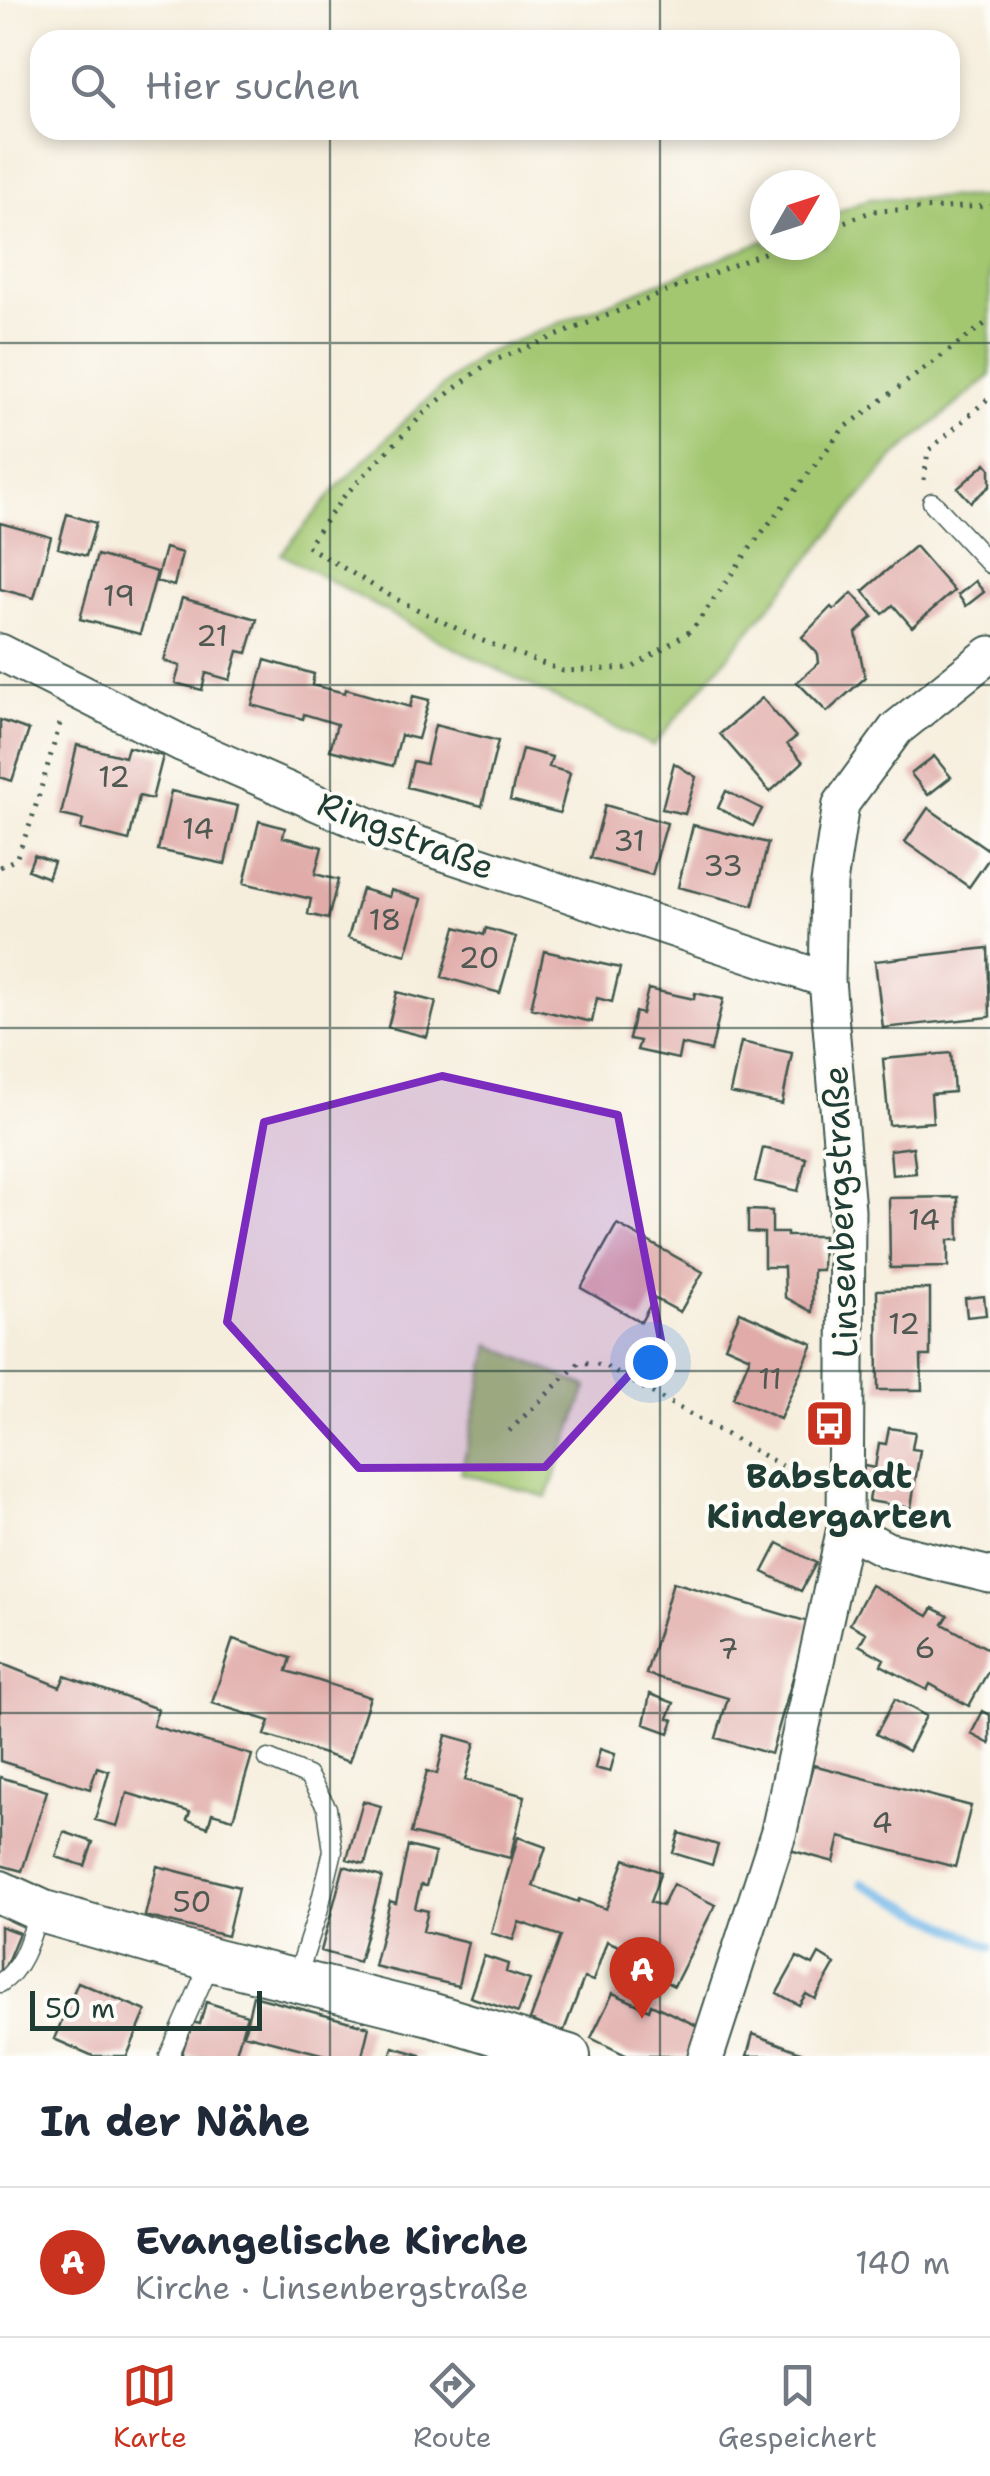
<!DOCTYPE html>
<html lang="de">
<head>
<meta charset="utf-8">
<style>
	body { margin:0; font-family:"Shantell Sans",sans-serif; background:#f6f6f7; color:#1f2937 }
	.compass { position:absolute; left:750px; top:170px; width:90px; height:90px; border-radius:50%; background:#fff; box-shadow:0 5px 15px #0003; rotate:51deg }
	.scale { position:absolute; left:30px; bottom:25px; width:232px; box-sizing:border-box; padding-left:10px; border:5px solid #1f3d34; border-top:0; font-size:28px; line-height:35px; white-space:nowrap; color:#1f3d34; -webkit-text-stroke:8px #fdfcf7; paint-order:stroke }
	.you { position:absolute; left:650px; top:1362px; width:35px; height:35px; margin:-25px; border:8px solid #fff; border-radius:50%; background:#1a73e8; box-shadow:0 0 0 15px #1a73e833 }
	.badge { display:grid; place-items:center; width:65px; height:65px; border-radius:50%; background:#c8321e; color:#fff; font-size:32px; font-weight:700 }
	.pin { position:absolute; translate:-50% -82px; filter:drop-shadow(0 2px 5px #0008) }
	.pin::after { content:''; position:absolute; top:52px; width:35px; height:30px; background:inherit; clip-path:polygon(0 0,100% 0,50% 100%) }
	.list { margin:0; padding:0; list-style:none }
	h2 { display:flex; justify-content:space-between; align-items:center; height:130px; margin:0; padding:0 40px; font-size:42px }
	h2 small { font-size:32px; font-weight:400; color:#747a83 }
	.list li { display:grid; grid-template-columns:65px 1fr auto; gap:30px; align-items:center; box-sizing:border-box; height:150px; padding:0 40px; border-top:2px solid #e0e1e3 }
	.list b { display:block; font-size:38px; white-space:nowrap }
	.list p { margin:0; font-size:32px; white-space:nowrap; color:#747a83 }
	.list em { font-size:32px; font-style:normal; color:#747a83 }
	.icon { flex:none; width:55px; height:55px; fill:none; stroke:currentColor; stroke-width:2; stroke-linecap:round; stroke-linejoin:round }
	.map { position:relative; flex:none; width:990px; height:2056px; overflow:hidden }
	.search { position:absolute; background:#fff; box-shadow:0 5px 15px #0003; left:30px; right:30px; top:30px; height:110px; display:flex; align-items:center; gap:25px; box-sizing:border-box; padding:0 35px; border-radius:30px; color:#747a83; font-size:38px }
	.sheet { height:280px; background:#fff }
	nav { display:flex; justify-content:space-around; align-items:center; box-sizing:border-box; height:140px; border-top:2px solid #e0e1e3; background:#fff; font-size:28px; color:#747a83 }
	nav a { display:grid; justify-items:center; gap:5px }
	nav .on { color:#c8321e }
	.map>svg:first-child { display:block }
	.green { fill:#a3c771; stroke:#618252; stroke-width:2.5 }
	.lines { fill:none; stroke-linecap:round; stroke-linejoin:round }
	.stream { stroke:#72b8e9; stroke-width:9 }
	.building { fill:#e0aba9 }
	.service-casing { stroke:#3f584d; stroke-width:21 }
	.minor-casing { stroke:#3f584d; stroke-width:39 }
	.tertiary-casing { stroke:#3f584d; stroke-width:46 }
	.path { stroke:#3f584d; stroke-width:5; stroke-dasharray:2.5 8; stroke-linecap:butt }
	.service { stroke:#fff; stroke-width:18 }
	.minor { stroke:#fff; stroke-width:35 }
	.tertiary { stroke:#fff; stroke-width:42 }
	.marked { fill:#7b2cbf; fill-opacity:0.2; stroke:#7b2cbf; stroke-width:8; stroke-linejoin:round }
	.grid { fill:none; stroke:#1f3d34; stroke-width:2.5; stroke-opacity:0.55 }
	.labels { text-anchor:middle; dominant-baseline:central; stroke-width:8; stroke-linejoin:round; paint-order:stroke }
	.number-label { font-size:30px; fill:#4f5851 }
	.street-label { font-size:35px; fill:#1f3d34; stroke:#fdfcf7 }
	.poi-label { font-size:35px; font-weight:bold; fill:#1f3d34; stroke:#fdfcf7 }
</style>
</head>
<body>
<div class="map">
<svg width="990" height="2056" viewBox="0 0 990 2056">
	<rect width="100%" height="100%" fill="#fdfcf7"/>
	<filter id="ink" filterUnits="userSpaceOnUse"><feTurbulence type="fractalNoise" baseFrequency=".01" numOctaves="2"/><feDisplacementMap in="SourceGraphic" scale="20" xChannelSelector="R" yChannelSelector="G"/><feConvolveMatrix kernelMatrix="1 2 1 2 8 2 1 2 1" color-interpolation-filters="sRGB"/></filter>
	<filter id="wash" filterUnits="userSpaceOnUse"><feTurbulence type="fractalNoise" baseFrequency=".0048" numOctaves="4" result="noise"/><feDisplacementMap in="SourceGraphic" scale="40" xChannelSelector="R" yChannelSelector="G"/><feGaussianBlur stdDeviation="2.25" result="paint"/><feColorMatrix in="noise" values="0 0 0 0 0 0 0 0 0 0 0 0 0 0 0 0 0 1.4 0 .05"/><feComposite in="paint" operator="in"/></filter>
	<g filter="url(#wash)">
		<rect width="100%" height="100%" fill="#f6eedd"/>
		<path class="green" d="M990,197V376L894,457L653,746L438,640L281,554L339,485L423,403L480,355L765,240V245H825V217L869,199Z
			M490,1345L587,1387L547,1497L461,1473Z"/>
		<g class="lines">
			<path class="stream" d="M862,1883L990,1947"/>
		</g>
		<g id="blocks">
			<path class="building" d="M986,463L990,468V486L971,502L958,488Z
				M67,514L96,523L86,556L58,548Z
				M0,523L51,537L34,598L0,589Z
				M915,546L954,591L912,627L893,605L883,614L863,591Z
				M165,548L182,553L174,586L156,581Z
				M97,555L157,572L140,634L80,619Z
				M975,581L984,592L966,606L958,595Z
				M852,593L873,617L856,633L865,678L827,712L797,682L819,663L818,654L802,637L831,607L834,610Z
				M182,598L257,619L247,653L238,651L230,680L206,673L202,690L175,683L180,666L164,661Z
				M265,660L314,674L312,685L345,693L346,689L410,707L413,696L429,700L418,739L401,735L393,766L330,750L337,724L304,714L303,719L252,705Z
				M762,698L796,737L787,744L803,762L770,792L720,734Z
				M0,720L29,730L12,781L0,777Z
				M435,725L498,741L482,806L407,787L413,761L426,764Z
				M77,745L125,757L128,747L163,756L152,799L139,796L129,841L81,829L83,820L61,815Z
				M522,749L552,757L549,767L570,773L560,813L510,800Z
				M934,756L951,777L928,795L911,774Z
				M674,763L696,777L685,814L662,809Z
				M171,791L238,806L225,864L158,850Z
				M726,791L762,809L753,826L718,808Z
				M605,805L667,823L652,875L591,858Z
				M928,808L990,851V857L969,887L905,842Z
				M259,821L285,828L283,837L322,847L315,874L338,880L328,919L308,914L311,899L244,883Z
				M693,825L768,843L753,906L678,887Z
				M34,855L54,862L48,878L28,870Z
				M362,889L389,897L391,890L422,899L406,955L348,938Z
				M456,927L484,935L486,928L516,937L500,993L442,977Z
				M988,948L990,1017L883,1028L875,961Z
				M544,951L620,968L612,1002L597,998L592,1022L531,1008Z
				M648,989L694,999L695,993L723,999L711,1051L681,1044L678,1059L637,1050L640,1041L629,1039L635,1012L642,1014Z
				M397,992L436,1002L427,1037L388,1027Z
				M741,1042L792,1053L782,1104L730,1093Z
				M951,1053L954,1092L931,1094L933,1122L889,1125L883,1059Z
				M913,1147L916,1173L892,1175L890,1150Z
				M763,1148L806,1158L798,1191L755,1181Z
				M958,1197L959,1240H948V1267L890,1268L889,1198Z
				M748,1210L772,1211V1233H787V1236H823L822,1270H813L812,1312L785,1297L784,1267H764V1233L748,1232Z
				M617,1224L703,1272L680,1312L654,1298L641,1322L581,1288Z
				M930,1289V1356H921L922,1390H878L877,1290Z
				M984,1296L986,1315L967,1317L965,1298Z
				M740,1312L813,1344L780,1419L733,1398L750,1357L725,1346Z
				M889,1428L915,1432L912,1449L920,1450L911,1508L869,1501L872,1482L862,1480L864,1466L875,1468L879,1443L886,1444Z
				M778,1543L816,1563L801,1591L763,1572Z
				M673,1582L809,1622L771,1754L716,1738L728,1698L646,1674Z
				M871,1585L928,1616L933,1608L948,1616L943,1624L990,1650V1668L969,1706L930,1684L927,1690L881,1665L884,1659L859,1645L866,1633L850,1624Z
				M233,1639L291,1658L287,1671L370,1697L349,1762L265,1735L270,1721L212,1703Z
				M0,1663L60,1687L65,1676L158,1709L153,1726L252,1755L233,1819L212,1813L208,1827L187,1820L190,1812L127,1793L117,1826L95,1820L109,1771L97,1767L90,1789L0,1761Z
				M650,1694L674,1703L668,1718L674,1720L669,1733L644,1724Z
				M895,1699L926,1716L908,1751L876,1734Z
				M983,1711L990,1715V1744L971,1734Z
				M446,1735L475,1743L465,1780L525,1796L510,1858L411,1833L427,1771L437,1774Z
				M600,1749L615,1754L610,1772L595,1768Z
				M813,1765L971,1806L955,1867L840,1837L834,1862L790,1850Z
				M0,1777L47,1791L22,1871L0,1865Z
				M363,1801L381,1806L365,1864L347,1859Z
				M64,1832L93,1842L85,1866L56,1857Z
				M679,1833L718,1845L712,1865L673,1853Z
				M518,1837L546,1847L533,1886L578,1902L579,1899L606,1909L625,1859L661,1872L650,1902L662,1906L673,1884L715,1905L674,1986L632,1964L638,1954L607,1941L593,1981L584,1978L563,2033L530,2020L561,1936L519,1922L513,1940L491,1933Z
				M408,1846L435,1853L426,1886L421,1885L415,1908L428,1911L423,1931L468,1942L458,1986L374,1966L390,1901L396,1903Z
				M157,1866L239,1887L227,1936L145,1916Z
				M344,1866L382,1877L359,1962L321,1951Z
				M0,1926L19,1933L0,1979Z
				M819,1954L835,1964L815,1999L806,1994L799,2005L777,1993L797,1957L813,1965Z
				M484,1956L508,1964L506,1972L530,1980L518,2013L470,1997Z
				M78,1982L146,2011L127,2056H93L54,2039Z
				M613,1993L649,2010L651,2004L702,2028L689,2056H628L591,2038Z
				M253,1996L369,2027L362,2056H329L244,2034Z
				M206,2002L247,2015L235,2056H181L192,2022L200,2024Z
				M753,2034L811,2056H747Z
				M393,2047L421,2055V2056H390Z"/>
		</g>
	</g>
	<g filter="url(#ink)">
		<use href="#blocks" fill-opacity="0" stroke="#3f584d" stroke-width="2.5"/>
		<g class="lines">
			<defs>
				<path id="service" d="M932,502L990,564
					M268,1759L308,1776L327,1808L333,1851L318,1912L296,1980
					M0,1983C24,1968 31,1935 39,1910
					M169,2056L211,1961"/>
				<path id="minor" d="M0,652L183,744L390,835L827,980
					M845,1528L887,1550L990,1575
					M706,2056L779,1831L845,1528L847,1210L827,980L829,883L841,804L896,729L990,654"/>
				<path id="tertiary" d="M0,1892L44,1912L212,1960L430,2014L569,2056"/>
			</defs>
			<use href="#service" class="service-casing"/>
			<use href="#minor" class="minor-casing"/>
			<use href="#tertiary" class="tertiary-casing"/>
			<path class="path" d="M825,229L873,211L990,206
				M784,245L488,363L429,408L345,495L307,546L392,597L478,639L563,671L632,668L692,630L753,544L843,429L990,320
				M924,480L928,451L990,397
				M0,867L16,859L31,822L62,717
				M509,1431L580,1362L603,1365L812,1483"/>
			<use href="#service" class="service"/>
			<use href="#minor" class="minor"/>
			<use href="#tertiary" class="tertiary"/>
		</g>
	</g>
	<path class="marked" d="M442,1076L618,1115L661,1340L545,1467L359,1468L227,1322L264,1122Z"/>
	<path class="grid" d="M330,0V40M660,0V40M330,130V2056M660,130V2056M0,343H990M0,685H990M0,1028H990M0,1371H990M0,1713H990"/>
	<defs>
		<symbol id="bus-square" viewBox="-11 -11 22 22"><rect x="-9" y="-9" width="18" height="18" rx="4" fill="#c8321e" stroke="#fdfcf7"/><path d="M-5-6H5V4H4V6H2V4H-2V6H-4V4H-5ZM-3.5-4V0h7V-4ZM-3.5 1.2v1.5H-2V1.2ZM2 1.2v1.5H3.5V1.2Z" fill="#fff"/></symbol>
	</defs>
	<g fill-rule="evenodd">
		<use href="#bus-square" x="802" y="1396" width="55" height="55"/>
	</g>
	<g class="labels">
		<g class="number-label">
			<text x="119" y="595">19</text>
			<text x="212" y="635">21</text>
			<text x="114" y="776">12</text>
			<text x="198" y="828">14</text>
			<text x="629" y="840">31</text>
			<text x="723" y="865">33</text>
			<text x="385" y="919">18</text>
			<text x="479" y="957">20</text>
			<text x="924" y="1219">14</text>
			<text x="904" y="1323">12</text>
			<text x="770" y="1378">11</text>
			<text x="925" y="1647">6</text>
			<text x="728" y="1648">7</text>
			<text x="882" y="1822">4</text>
			<text x="192" y="1901">50</text>
		</g>
		<g class="street-label">
			<text transform="translate(406 835) rotate(21)">Ringstraße</text>
			<text transform="translate(840 1212) rotate(-92)">Linsenbergstraße</text>
		</g>
		<g class="poi-label">
			<text x="829" y="1475">Babstadt<tspan x="829" dy="40">Kindergarten</tspan></text>
		</g>
	</g>
</svg>
<svg class="compass" viewBox="-18 -18 36 36"><path d="M0-13l5 13h-10z" fill="#e53935"/><path d="M0 13l5-13h-10z" fill="#747a83"/></svg>
<div class="scale">50 m</div>
<div class="you"></div>
<div class="pin badge" style="left:642px;top:2019px">A</div>
<div class="search"><svg class="icon" aria-label="search" viewBox="0 0 24 24"><circle cx="10" cy="10" r="6"/><path d="M15 15l6 6"/></svg>Hier suchen</div>
</div>
<section class="sheet">
<h2>In der Nähe<small></small></h2>
<ul class="list">
<li><span class="badge">A</span><div><b>Evangelische Kirche</b><p>Kirche · Linsenbergstraße</p></div><em>140 m</em></li>
</ul>
</section>
<nav>
<a class="on"><svg class="icon" aria-label="map" viewBox="0 0 24 24"><path d="M3 6l6-2 6 2 6-2v14l-6 2-6-2-6 2zM9 4v14M15 6v14"/></svg>Karte</a>
<a><svg class="icon" aria-label="directions" viewBox="0 0 24 24"><path d="M12 3l9 9-9 9-9-9zM9 14v-3h6M13 9l2 2-2 2"/></svg>Route</a>
<a><svg class="icon" aria-label="saved" viewBox="0 0 24 24"><path d="M7 4h10v16l-5-4-5 4z"/></svg>Gespeichert</a>
</nav>
</body>
</html>
